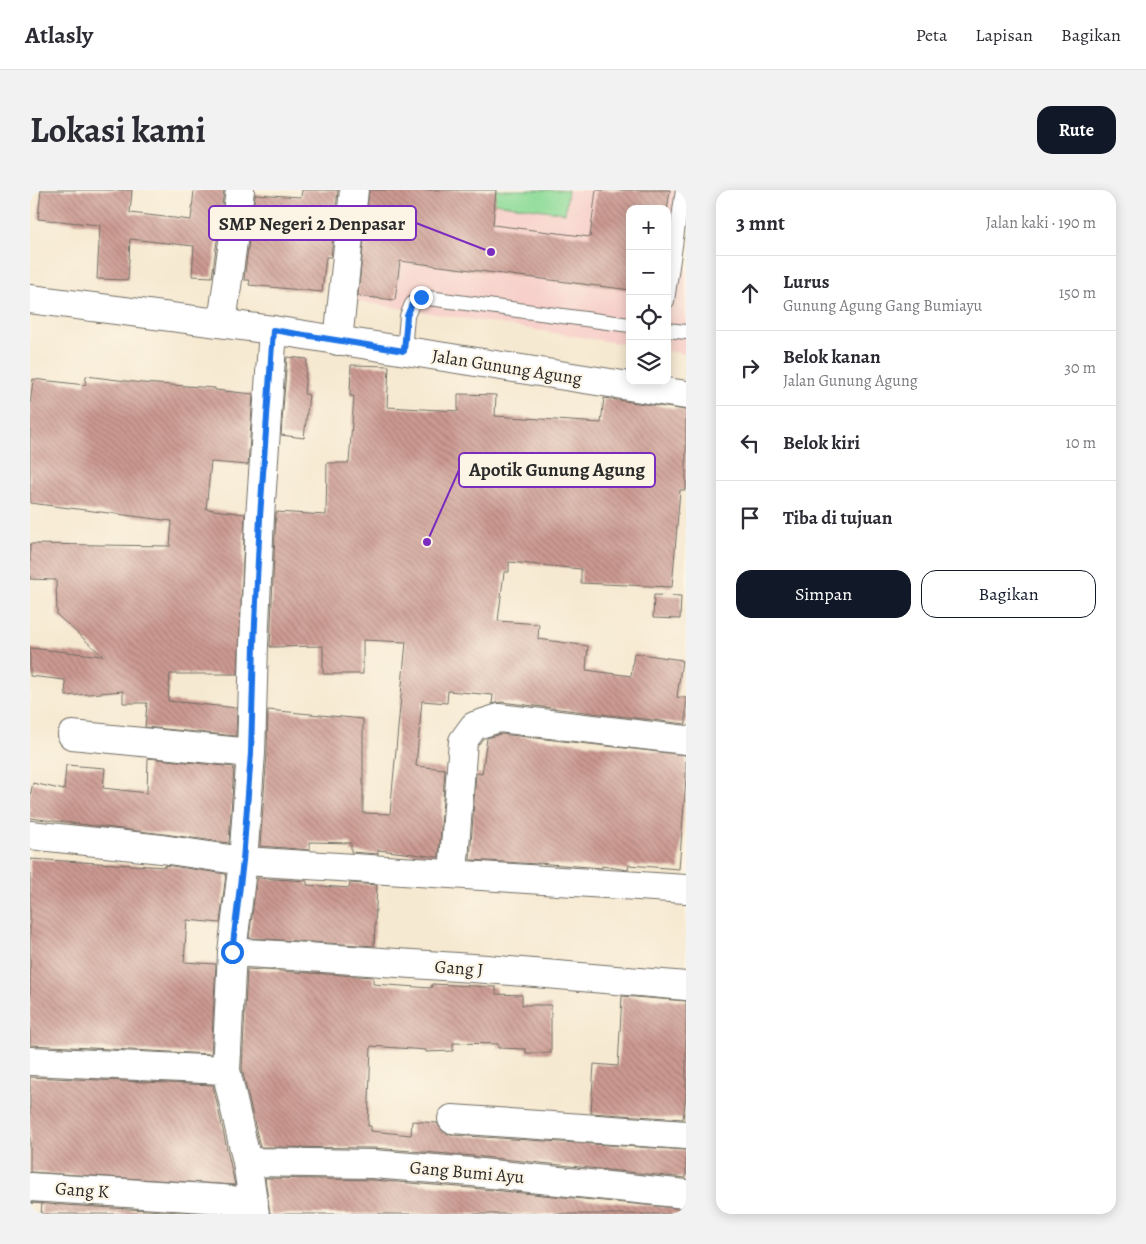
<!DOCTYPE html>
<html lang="id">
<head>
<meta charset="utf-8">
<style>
	body { margin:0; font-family:Alegreya,serif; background:#f2f2f3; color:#2b2b33 }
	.controls { position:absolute; right:15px; top:15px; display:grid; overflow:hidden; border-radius:10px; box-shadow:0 2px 12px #0003 }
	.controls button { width:45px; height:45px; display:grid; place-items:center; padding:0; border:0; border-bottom:1px solid #e1e1e2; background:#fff; color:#2b2b33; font:25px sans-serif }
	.stop { position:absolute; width:15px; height:15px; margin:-11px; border:4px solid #1a73e8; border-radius:50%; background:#fff }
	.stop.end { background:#1a73e8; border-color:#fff; box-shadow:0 1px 5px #0008 }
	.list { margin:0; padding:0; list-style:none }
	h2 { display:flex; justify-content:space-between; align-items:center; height:65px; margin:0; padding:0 20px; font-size:21px }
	h2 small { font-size:16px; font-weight:400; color:#7c7c81 }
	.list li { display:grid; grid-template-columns:32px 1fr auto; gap:15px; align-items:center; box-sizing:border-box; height:75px; padding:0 20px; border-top:1px solid #e1e1e2 }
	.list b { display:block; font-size:19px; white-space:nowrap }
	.list p { margin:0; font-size:16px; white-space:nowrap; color:#7c7c81 }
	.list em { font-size:16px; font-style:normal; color:#7c7c81 }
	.actions { display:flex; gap:10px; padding:15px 20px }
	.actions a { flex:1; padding:11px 0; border:1px solid #111827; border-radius:15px; text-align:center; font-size:18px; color:#111827 }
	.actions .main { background:#111827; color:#fff }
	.icon { flex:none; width:28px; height:28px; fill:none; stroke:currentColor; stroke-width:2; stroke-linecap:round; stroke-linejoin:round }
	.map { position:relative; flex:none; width:656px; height:1024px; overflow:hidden; border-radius:15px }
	header { display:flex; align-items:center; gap:30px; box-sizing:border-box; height:70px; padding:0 25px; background:#fff; border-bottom:1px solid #e1e1e2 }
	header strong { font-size:24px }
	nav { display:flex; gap:28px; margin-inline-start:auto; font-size:18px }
	.intro { display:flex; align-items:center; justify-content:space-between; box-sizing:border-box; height:120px; padding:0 30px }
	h1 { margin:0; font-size:35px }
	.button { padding:12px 22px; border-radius:15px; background:#111827; color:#fff; font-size:18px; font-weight:700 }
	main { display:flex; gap:30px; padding:0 30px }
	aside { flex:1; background:#fff; border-radius:15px; box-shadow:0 2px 12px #0003 }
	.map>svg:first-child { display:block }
	.built { fill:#f7d0cb }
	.garden { fill:#8ddb98; stroke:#5c8362 }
	.building { fill:url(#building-back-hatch) }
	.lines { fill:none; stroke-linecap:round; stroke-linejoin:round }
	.service-casing { stroke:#726e65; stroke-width:16 }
	.minor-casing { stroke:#726e65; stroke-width:30 }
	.secondary-casing { stroke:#726e65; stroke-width:30 }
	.service { stroke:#fff; stroke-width:14 }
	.minor { stroke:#fff; stroke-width:28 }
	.secondary { stroke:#fff; stroke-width:28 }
	.route { stroke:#1a73e8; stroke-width:6 }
	.labels { text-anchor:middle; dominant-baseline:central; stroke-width:4.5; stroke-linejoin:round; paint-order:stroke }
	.street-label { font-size:18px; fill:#2b2b2b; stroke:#fcf5e5 }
	.leader { fill:none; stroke:#7b2cbf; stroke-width:2 }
	.callout-dot { fill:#7b2cbf; stroke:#fcf5e5; stroke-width:2 }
	.callout { fill:#fcf5e5; stroke:#7b2cbf; stroke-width:2 }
	.callout-label { font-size:19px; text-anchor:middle; font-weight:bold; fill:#2b2b2b }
</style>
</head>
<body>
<header>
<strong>Atlasly</strong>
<nav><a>Peta</a><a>Lapisan</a><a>Bagikan</a></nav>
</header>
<div class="intro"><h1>Lokasi kami</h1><a class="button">Rute</a></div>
<main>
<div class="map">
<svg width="656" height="1024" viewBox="0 0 656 1024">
	<defs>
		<pattern id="building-back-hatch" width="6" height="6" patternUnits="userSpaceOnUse" patternTransform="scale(1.25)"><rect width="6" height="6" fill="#cc9a92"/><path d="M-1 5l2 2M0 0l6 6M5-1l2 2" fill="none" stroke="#a67e77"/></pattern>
	</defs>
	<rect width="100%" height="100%" fill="#fcf5e5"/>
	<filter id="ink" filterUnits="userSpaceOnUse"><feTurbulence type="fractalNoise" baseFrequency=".02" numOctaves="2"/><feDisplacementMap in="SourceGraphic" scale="10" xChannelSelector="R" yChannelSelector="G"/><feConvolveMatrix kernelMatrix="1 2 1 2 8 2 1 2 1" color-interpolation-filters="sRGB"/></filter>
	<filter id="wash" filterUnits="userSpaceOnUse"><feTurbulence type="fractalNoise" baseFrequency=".0096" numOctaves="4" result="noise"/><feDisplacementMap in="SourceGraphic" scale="20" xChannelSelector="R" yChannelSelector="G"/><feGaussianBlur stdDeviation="1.12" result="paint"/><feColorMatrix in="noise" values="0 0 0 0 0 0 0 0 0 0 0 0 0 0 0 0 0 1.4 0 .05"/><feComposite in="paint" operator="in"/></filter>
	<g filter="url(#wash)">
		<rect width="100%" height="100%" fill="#f6e9d1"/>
		<path class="built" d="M330,0H656V164L637,161V19H600V155L319,110Z"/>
		<path class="garden" d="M466,0H538L535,23L464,13Z"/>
		<g id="blocks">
			<path class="building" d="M11,0H102L100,23L161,30L164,0H194L182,87L162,86L164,56L100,49L98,90L67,89L70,35L8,29Z
				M272,0H308L301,67H296L292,102L219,95L220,90H214L225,4L271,7Z
				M339,0H466L463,35L560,47L566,0H640L637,22V19H600V100L370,71L365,110L328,106Z
				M257,167L277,169L274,204L279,205L274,248L251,245Z
				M321,175L359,176L357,217L428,221V204L466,205L465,226L571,233L574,208L656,220V300H650L642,397L551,393V379L479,372V382H474L468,431L509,434L508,449L558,456L556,480L601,486L604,463L652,470L647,507L656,508V534L471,512L462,514L463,505L418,501L417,513L392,511L386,576L415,579L409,667L348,660V664L321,662V653L280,652V660L230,656L237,564L238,520L333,529V623L360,624L376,452L333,450V484H293V456L240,457L246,322L296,325L297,273H319L324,206H320Z
				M56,186L112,193L185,198V200L223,204L218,275L181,272L176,319L215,324L208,484H140L138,511L207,518L206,546L115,537L117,513H93V501L36,506L35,490L0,486V458L73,466L27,425L26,390L0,389V354L140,356L142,331L0,313V216L3,189L55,195Z
				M624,405L651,406L650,429L623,428Z
				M471,544L656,565V589L649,679L599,675L598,680L572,676V678L507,673V674L440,670L446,583L452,584L457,548Z
				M118,568L204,577L199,653L134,644L0,628V606L3,593L34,600L36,575L75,578L73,598L117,603Z
				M0,669L135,677V675L196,684L190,733L157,730L154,772L186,774L181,864L0,855Z
				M227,688L277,691V695L319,698L320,693L347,695L344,756L219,748Z
				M217,779L343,787V794L401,798L402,794L466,797V804L492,805V815H521V863H496V859L468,858V854L423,853V861L396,862V860L341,856L338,936H341V941L381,945L382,931L407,933L413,942L421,945L656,960V988L444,966L344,958L230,957L212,879Z
				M592,806L656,811V906L653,929L561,923L564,874L588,876Z
				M0,887L183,895L205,995L0,982Z
				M235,988L342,990L441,998L656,1019V1024H240Z
				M0,1013L182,1024H11L12,1013Z"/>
		</g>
	</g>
	<g filter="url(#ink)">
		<use href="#blocks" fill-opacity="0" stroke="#726e65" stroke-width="1"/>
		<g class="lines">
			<defs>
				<path id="service" d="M637,111L653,0
					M637,140L656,142
					M374,161L377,126L382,114L391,107L600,135"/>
				<path id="minor" d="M192,133L210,0
					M308,151L324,0
					M42,545L221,563
					M0,645L132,659L213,671L656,699
					M423,683L433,551L444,536L469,528L656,550
					M202,762L457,779L656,796
					M0,871L196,880
					M422,929L656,945
					M217,972L343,974L442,982L656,1004
					M0,997L192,1009L224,1013
					M225,1024L217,972L196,880L202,762L213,671L221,563L224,454L230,327L243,140"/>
				<path id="secondary" d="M0,109L243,140L656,205"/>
			</defs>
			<use href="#service" class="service-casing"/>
			<use href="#minor" class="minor-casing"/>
			<use href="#secondary" class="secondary-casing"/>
			<use href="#service" class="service"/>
			<use href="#minor" class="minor"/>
			<use href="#secondary" class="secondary"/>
		</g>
	</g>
	<g class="lines" filter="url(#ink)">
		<path class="route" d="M202,762L213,671L221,563L224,454L230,327L243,140L374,161L377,126L382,114L391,107"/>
	</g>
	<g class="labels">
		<g class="street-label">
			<text transform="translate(477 177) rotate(9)">Jalan Gunung Agung</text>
			<text transform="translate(429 778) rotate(4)">Gang J</text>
			<text transform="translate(437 982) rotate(5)">Gang Bumi Ayu</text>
			<text transform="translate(52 1000) rotate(4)">Gang K</text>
		</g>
	</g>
	<path class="leader" d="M461 62L386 33M397 352L429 280"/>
	<g class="callout-dot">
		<circle cx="461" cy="62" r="5"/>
		<circle cx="397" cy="352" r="5"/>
	</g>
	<g class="callout">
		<rect x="179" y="16" width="207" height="34" rx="5"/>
		<rect x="429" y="263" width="196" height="34" rx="5"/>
	</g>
	<g class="callout-label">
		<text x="282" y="40">SMP Negeri 2 Denpasar</text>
		<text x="527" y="286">Apotik Gunung Agung</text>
	</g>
</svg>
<div class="controls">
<button>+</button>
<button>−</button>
<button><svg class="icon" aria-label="locate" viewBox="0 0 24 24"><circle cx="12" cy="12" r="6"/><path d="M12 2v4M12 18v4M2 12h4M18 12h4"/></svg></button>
<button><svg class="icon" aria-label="layers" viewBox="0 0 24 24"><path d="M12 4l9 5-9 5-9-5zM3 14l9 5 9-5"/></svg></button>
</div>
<div class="stop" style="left:202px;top:762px"></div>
<div class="stop end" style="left:391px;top:107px"></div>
</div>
<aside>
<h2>3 mnt<small>Jalan kaki · 190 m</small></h2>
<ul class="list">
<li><svg class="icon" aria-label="ahead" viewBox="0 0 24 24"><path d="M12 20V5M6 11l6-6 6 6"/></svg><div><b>Lurus</b><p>Gunung Agung Gang Bumiayu</p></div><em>150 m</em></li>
<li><svg class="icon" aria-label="right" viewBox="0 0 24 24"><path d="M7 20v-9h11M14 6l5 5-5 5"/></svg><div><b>Belok kanan</b><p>Jalan Gunung Agung</p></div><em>30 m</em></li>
<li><svg class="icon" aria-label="left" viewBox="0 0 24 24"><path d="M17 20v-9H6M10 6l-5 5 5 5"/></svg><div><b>Belok kiri</b></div><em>10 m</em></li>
<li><svg class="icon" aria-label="arrive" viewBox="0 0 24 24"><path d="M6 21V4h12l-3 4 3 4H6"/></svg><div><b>Tiba di tujuan</b></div></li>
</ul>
<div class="actions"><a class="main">Simpan</a><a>Bagikan</a></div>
</aside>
</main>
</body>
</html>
